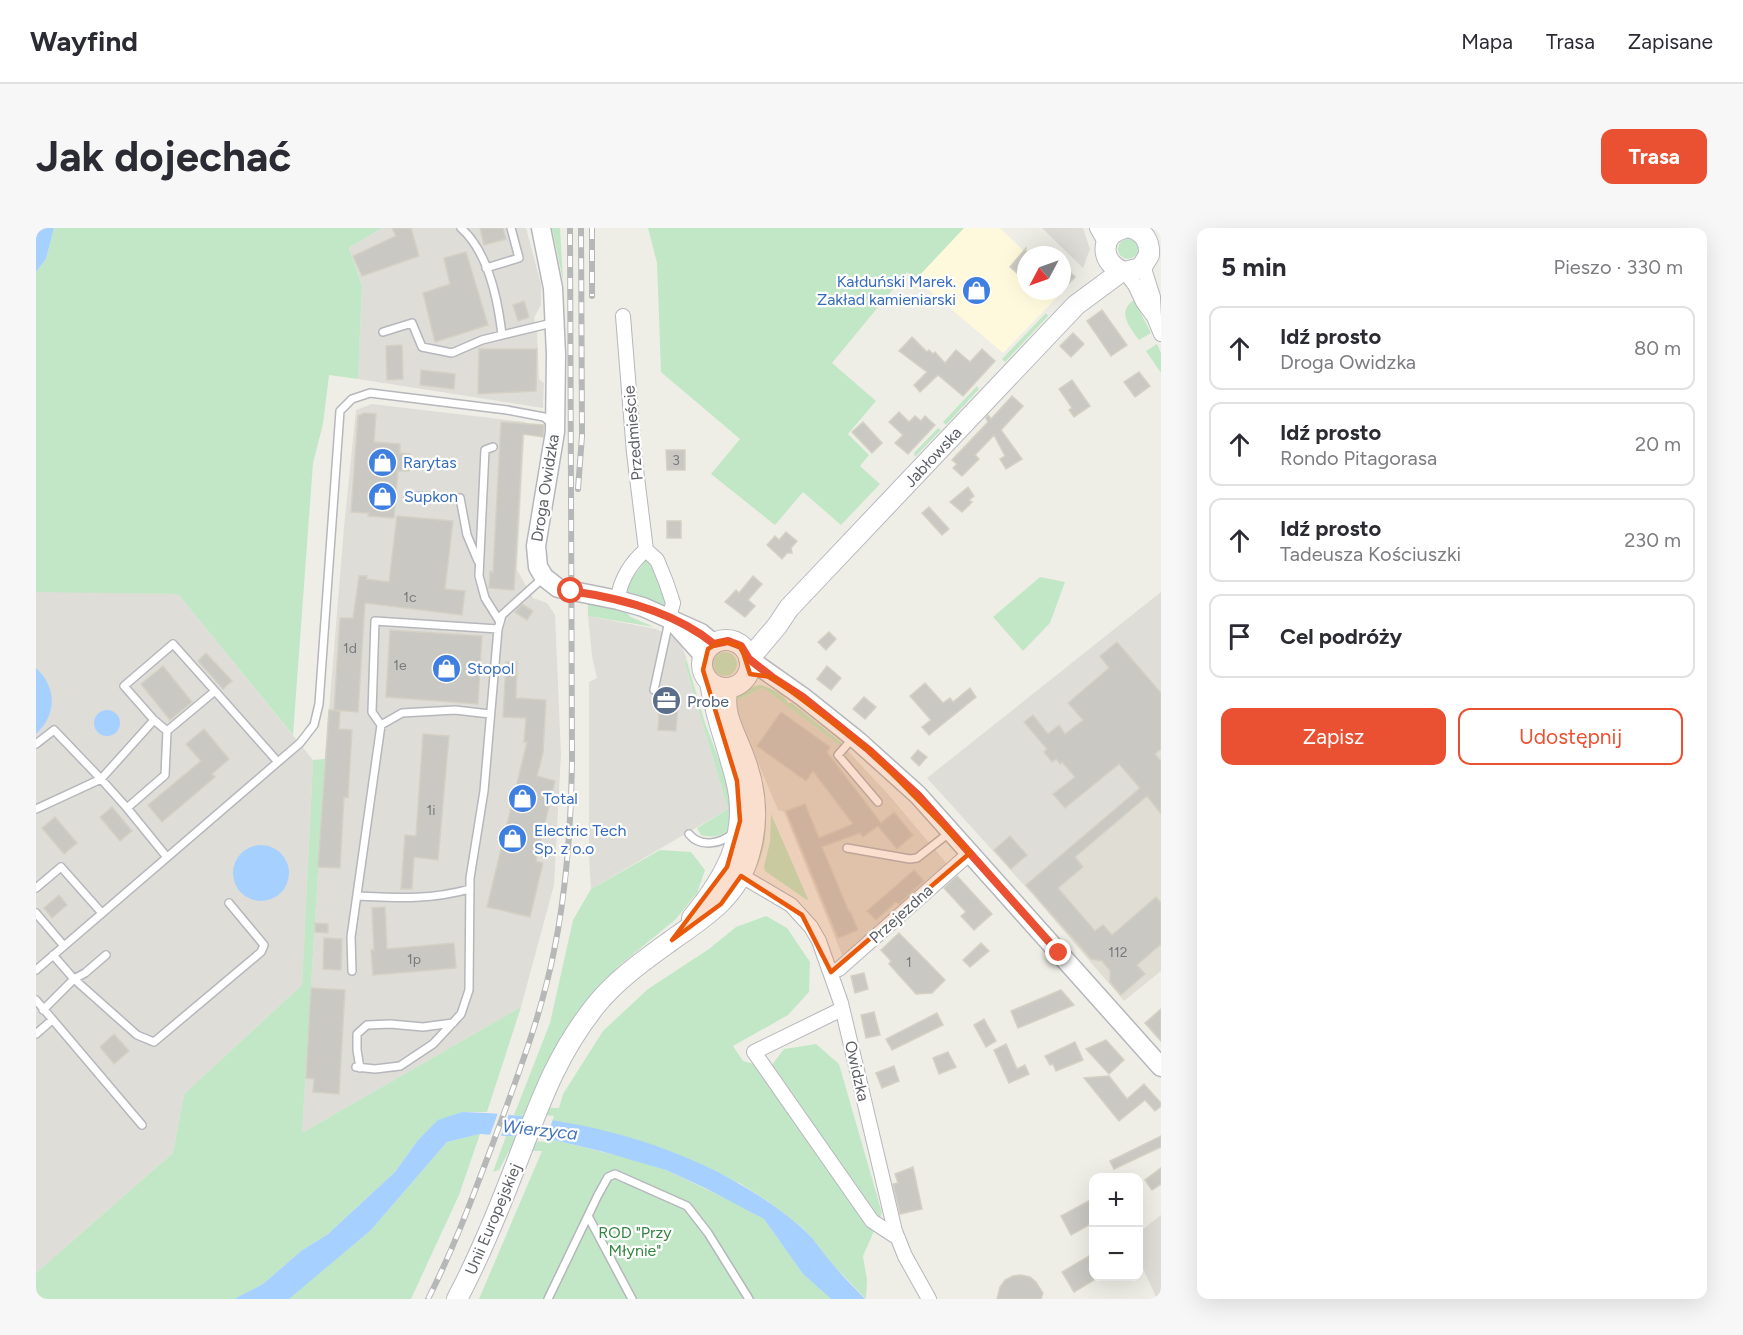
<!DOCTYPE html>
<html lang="pl">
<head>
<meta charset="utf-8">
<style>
	body { margin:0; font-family:Figtree,sans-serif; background:#f7f7f7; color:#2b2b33 }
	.controls { position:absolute; right:18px; bottom:18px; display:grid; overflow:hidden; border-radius:12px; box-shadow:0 6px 24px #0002 }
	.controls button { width:54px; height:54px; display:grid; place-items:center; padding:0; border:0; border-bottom:2px solid #e1e1e2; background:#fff; color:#2b2b33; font:30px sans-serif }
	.compass { position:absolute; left:981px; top:18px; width:54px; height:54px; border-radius:50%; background:#fff; box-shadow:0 6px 24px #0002; rotate:229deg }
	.stop { position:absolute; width:18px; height:18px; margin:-14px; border:4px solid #e95132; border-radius:50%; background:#fff }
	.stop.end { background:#e95132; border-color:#fff; box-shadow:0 2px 6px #0008 }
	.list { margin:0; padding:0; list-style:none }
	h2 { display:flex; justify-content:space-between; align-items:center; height:78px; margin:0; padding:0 24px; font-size:26px }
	h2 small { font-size:20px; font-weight:400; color:#7c7c81 }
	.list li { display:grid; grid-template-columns:39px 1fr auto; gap:18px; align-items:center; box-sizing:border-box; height:84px; margin:0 12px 12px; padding:0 12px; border:2px solid #e1e1e2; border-radius:12px }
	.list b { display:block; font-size:22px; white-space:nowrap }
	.list p { margin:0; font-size:20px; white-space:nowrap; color:#7c7c81 }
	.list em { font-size:20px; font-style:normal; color:#7c7c81 }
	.actions { display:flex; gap:12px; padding:18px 24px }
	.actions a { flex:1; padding:14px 0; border:2px solid #e95132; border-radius:12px; text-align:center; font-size:21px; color:#e95132 }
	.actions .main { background:#e95132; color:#fff }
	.icon { flex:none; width:33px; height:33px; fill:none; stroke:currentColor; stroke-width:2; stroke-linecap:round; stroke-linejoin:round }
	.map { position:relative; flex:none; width:1125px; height:1071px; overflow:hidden; border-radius:12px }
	header { display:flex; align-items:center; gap:36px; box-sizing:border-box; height:84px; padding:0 30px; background:#fff; border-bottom:2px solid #e1e1e2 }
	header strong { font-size:28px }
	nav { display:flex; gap:33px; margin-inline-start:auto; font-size:21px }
	.intro { display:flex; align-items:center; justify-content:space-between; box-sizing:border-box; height:144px; padding:0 36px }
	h1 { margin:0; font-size:42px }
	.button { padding:15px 27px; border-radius:12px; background:#e95132; color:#fff; font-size:21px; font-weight:700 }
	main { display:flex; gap:36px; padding:0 36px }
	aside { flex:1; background:#fff; border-radius:12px; box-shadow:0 6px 24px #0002 }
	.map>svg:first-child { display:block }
	.commercial { fill:#fef9dc }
	.industrial { fill:#deddd8 }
	.education { fill:#dfddd4 }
	.green { fill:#c2e7c6 }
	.water { fill:#a6d0ff }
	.pier { fill:#efeee6 }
	.building { fill:#cac8c3; stroke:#d4d1c4; stroke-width:1.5 }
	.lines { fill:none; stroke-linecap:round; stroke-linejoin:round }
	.service-casing { stroke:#b6b7bc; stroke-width:10 }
	.minor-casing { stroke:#b6b7bc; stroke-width:16 }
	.tertiary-casing { stroke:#b6b7bc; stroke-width:21 }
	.secondary-casing { stroke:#b7b9bf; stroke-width:22 }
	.service { stroke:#fff; stroke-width:7 }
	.minor { stroke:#fff; stroke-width:14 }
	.tertiary { stroke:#fff; stroke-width:18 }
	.secondary { stroke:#fff; stroke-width:20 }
	.rail-casing { stroke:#b6b7b7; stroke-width:6 }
	.rail { stroke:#fff; stroke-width:4; stroke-dasharray:11; stroke-linecap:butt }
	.route { stroke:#e95132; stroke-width:8 }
	.marked { fill:#e8590c; fill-opacity:0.2; stroke:#e8590c; stroke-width:4.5; stroke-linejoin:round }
	.labels { text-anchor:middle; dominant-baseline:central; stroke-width:4.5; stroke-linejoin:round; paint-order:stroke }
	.number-label { font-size:14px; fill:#787a7d }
	.shop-label { font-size:16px; fill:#366cbe; stroke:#fff; text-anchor:start }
	.street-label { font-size:16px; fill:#5d6066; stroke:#fff }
	.service-label { font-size:16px; fill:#4e5e75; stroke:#fff; text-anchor:start }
	.park-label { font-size:16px; fill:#358540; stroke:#fff }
	.water-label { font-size:18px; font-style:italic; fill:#4474bb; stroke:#fff }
</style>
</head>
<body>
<header>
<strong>Wayfind</strong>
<nav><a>Mapa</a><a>Trasa</a><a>Zapisane</a></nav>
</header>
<div class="intro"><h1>Jak dojechać</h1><a class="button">Trasa</a></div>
<main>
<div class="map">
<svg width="1125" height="1071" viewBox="0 0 1125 1071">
	<rect width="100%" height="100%" fill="#efeee6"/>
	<path class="commercial" d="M928,0H964L992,27H990V63H1026V60L1028,62L967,125L880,51Z"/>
	<path class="industrial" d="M346,0H490L505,56V77L498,90L501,103L503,151L508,155L507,180L322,151L326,58L313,20Z
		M1006,0H1047L1054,21L1047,40Z
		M336,176L489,194L481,342L497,370L511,375L519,387L525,526L518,657L485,779L266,905L289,531L308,299L320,182Z
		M0,363L142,366L277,532L266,757L148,866L137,925L0,1045Z
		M1125,364V556L996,666L891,550Z
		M552,388L620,401L643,412L650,429L649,436L692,581L555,661L553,630V454L561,450L556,428Z
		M1125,987V1071H1121L1103,1032L1102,1005Z"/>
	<path class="education" d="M727,460L812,523L852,566L912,637L815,724L806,727L748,584L742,582L700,482L701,473Z
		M1125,556V743L1088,773L996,666Z"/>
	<path class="green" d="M18,0H346L313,20L326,58L322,151L293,147L287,196L277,235L257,507L142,366L0,364V44L10,31Z
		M516,0H524L527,52Z
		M612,0H928L880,51L871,44L796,135L840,173L812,206L833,227L824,238L844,256L805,297L767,264L739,297L675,246L704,211L625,144L621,35Z
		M1082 21a10 10 0 1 1 20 0a10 10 0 1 1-20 0Z
		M1098,72L1115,105L1103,112C1094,100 1080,84 1098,72Z
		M1010,85L1012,88L969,134L966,131Z
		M1121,116L1125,125V145L1110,123Z
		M941,158L943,161L910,197L907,194Z
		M902,200L905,202L879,229L878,225Z
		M610,332L614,334L630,370L629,378L626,379L594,368L589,360Z
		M1004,349L1029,354L1014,395L987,423L957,389Z
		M552,375L589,383L595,389L618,399L552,388Z
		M677 436a12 12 0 1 1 24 0a12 12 0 1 1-24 0Z
		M650,430L669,495L691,553L695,574L693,600C687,609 675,610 665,607L661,600L692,581L649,436Z
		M724,457C734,460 748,466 752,475H756L805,514V518L727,460L701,473L700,477L697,476C702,464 711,459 724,457Z
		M289,531L266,905L485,779L451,884H426L402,893L382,912L359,944L292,1006L265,1023L227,1056L198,1071H0V1045L137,925L148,866L266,757L277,532Z
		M726,562C731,591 733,615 719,643L717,637Z
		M735,586L772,671L771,672L729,643L728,638L734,614Z
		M624,622L655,624L669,642L661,665L640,691L584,737L555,769L525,808L491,879L523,880L527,866L567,803L612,761L673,721L700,699L730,688L751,700L774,734L773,764L752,787L697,818L707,833L722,837L728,847L748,821L780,816L803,836L846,985L827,1028L831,1052L830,1071L797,1037L768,1001L733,974L705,956L652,931L587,908L478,887L514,795L537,692L555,661Z
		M444,906L423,967L375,1071H252L335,1002L411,914Z
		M470,908L514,911L603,933L630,942L703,977L728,991L767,1046L795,1071H443L506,923H473L463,942L457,944Z"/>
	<path class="water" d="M0,0H18L10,31L0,44Z
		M0,440C21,459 21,487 0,506Z
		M58 495a13 13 0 1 1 26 0a13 13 0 1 1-26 0Z
		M197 645a28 28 0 1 1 56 0a28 28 0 1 1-56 0Z
		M426,884C546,887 672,920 765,999C777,1009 785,1023 795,1034C805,1047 818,1059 829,1071H795L767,1046L728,991L669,960L630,942L568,924L514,911L444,906L411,914L335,1002L253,1071H198L227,1056L265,1023L292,1006L359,944L382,912L402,892Z"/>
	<path class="pier" d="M463,882L474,883L464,911L453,910Z
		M489,885L518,888L509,914L479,912Z"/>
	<path class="building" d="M356,0H375L383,28L326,48L317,28L360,8Z
		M444,0H467L470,11L448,17Z
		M990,20V34L981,45L974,39Z
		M430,24L452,97L399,114L387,65L414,56L408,30Z
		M1026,36L1039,49L1026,62Z
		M488,73L493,89L482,93L477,77Z
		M1066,82L1091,117L1075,128L1051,93Z
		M1037,105L1048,116L1035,129L1024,118Z
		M876,109L891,124L893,122L897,126L899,124L909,135L920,122L934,134L946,121L959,133L927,168L902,147L884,164L878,157L891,144L863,123Z
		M366,117L367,151L351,152L350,118Z
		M443,121H501L500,163L442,166Z
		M385,142L419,146L418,161L384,157Z
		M1103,144L1114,158L1099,169L1088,154Z
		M1036,152L1054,178L1038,189L1033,182L1036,180L1023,161Z
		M976,168L987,178L965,202L986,231L970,241L964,231L969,228L958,207L939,227L943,231L926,248L917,240L921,236L916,232L952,194L950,190L952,187L955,191Z
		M863,184L873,194L879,188L885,193L889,188L899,197L872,226L859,215L867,207L853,194Z
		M328,185L340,186L338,214L364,216V225L374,226L373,243H362L358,290L332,288L333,285L315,284L322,188Z
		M465,194L508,197L507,209L487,206L478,362L453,360L454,343L457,344Z
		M827,194L846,215L836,225L816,204Z
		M630,222H649V242H631Z
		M932,259L938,268L933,272L936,274L926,284L914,274Z
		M893,279L913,301L906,307L886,285Z
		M361,288L417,293L409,361L429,363L426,387L329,375L322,484L298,482L304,390H317L323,348H331L330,351L353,354Z
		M631,293H645V310H631Z
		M750,304L761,313L755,320L756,325H751L746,331L731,317L739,308L743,312Z
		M717,348L726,356L712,372L719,378L709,389L689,374L700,362L703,365Z
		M486,376L497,383L491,392L479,384Z
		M354,402L446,408L442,476L350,469Z
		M793,404L800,411L790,422L782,414Z
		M1081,414L1125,465V521L1119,526L1125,533V586L1111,568L1039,629L1047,639L1022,660L1059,703L1067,697L1076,707L1120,669L1125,675V716L1101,737L1109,746L1085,767L1074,754V742L1070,738L1066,733L1055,731L990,657L1104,560L1083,536L1029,580L1017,566L1039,549L1026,534L1024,536L1020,531L1016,534L1008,524L1011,521L988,494L997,487L1012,506L1023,497L1029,506L1047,492L1032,475L1073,440L1064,428Z
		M170,425L196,453L187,461L162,433Z
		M470,434H481L480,470L510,472L507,525L501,548L519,553L500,633L507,635L494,689L451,679L491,514H488L490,490L467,489Z
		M127,438L156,474L134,492L105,456Z
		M791,438L805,450L795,462L781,451Z
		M889,455L907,475L914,470L917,474L934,460L940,469L893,507L886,499L895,492L874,468Z
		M624,468H638V477H642L640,503L622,502Z
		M828,469L840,479L829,491L817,481Z
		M293,482L304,483L303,501L316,502L312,570L308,569L304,640L282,639Z
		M745,484L794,519L791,524L845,595L858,584L877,607L861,621L842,598L827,609L824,605L786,619L813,684L814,683L822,702L802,710L750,583L769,576L783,610L817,596L777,543L770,553L721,518Z
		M168,501L193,531L176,546L179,549L126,594L112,577L165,533L150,516Z
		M387,506L413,508L402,632L378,629L376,661H365L369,607L380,608Z
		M882,522L891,529L883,538L875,530Z
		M76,579L96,603L84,613L64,589Z
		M19,589L41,615L28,626L6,600Z
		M974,608L991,627L975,641L958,622Z
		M878,642L888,653L863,676L860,674L840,692L831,683Z
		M921,648L956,686L938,702L925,688L930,684L908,660Z
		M23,667L31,677L16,690L8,680Z
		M349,679L351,721L418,715L420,740L337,747L335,722H338L336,680Z
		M279,695L292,696V705L279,704Z
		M863,705L909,752L896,765L880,766L853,736L855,733L845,722Z
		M288,710L306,711L305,742L287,741Z
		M945,715L953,723L934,739L927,732Z
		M828,745L832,761L819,765L815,748Z
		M275,760L309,762L303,866L277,864L278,851L270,850Z
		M1025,762L1038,777L982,800L975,783Z
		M1125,781V813L1109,795Z
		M838,784L844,807L830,810L825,787Z
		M901,785L907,797L856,822L850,811Z
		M948,791L960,813L950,819L938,797Z
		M78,806L93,823L78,836L64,819Z
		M1070,812L1088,832L1073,846L1050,821Z
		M1039,814L1047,832L1020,843L1017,836L1014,837L1009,828Z
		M970,816L981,841L989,837L993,846L973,855L958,822Z
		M912,824L920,839L903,846L897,830Z
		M858,838L863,853L846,860L840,845Z
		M1073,848L1091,871L1108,856L1125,875V878L1119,883L1109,872L1083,893L1048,850Z
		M1125,908V919L1078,941L1074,933Z
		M877,939L886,981L864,986L857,956L862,955L859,946Z
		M1125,940V956L1116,962L1109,952Z
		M1058,970V994L1035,1007L1025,988Z
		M1058,1025V1052L1038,1064L1026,1044Z
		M985,1047L994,1049L1000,1054L1007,1065L1005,1071H961L964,1059L969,1052L977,1048Z"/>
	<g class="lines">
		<defs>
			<path id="service" d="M425,0C453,25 462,72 466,107
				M450,40L483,30L475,0
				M347,104L376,95L386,119L416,125L446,112L516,95
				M457,219L449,222L443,348L449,370L464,394
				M372,268L424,270L431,307L442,333
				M618,462L633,393
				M345,497L336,484L339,393L462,401
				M131,503L118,492L88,458L137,416L179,463
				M817,510L802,527L842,574
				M0,516L18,502L65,551L0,581
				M91,580L65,551L118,492
				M653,606C664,620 685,616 697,605
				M811,620L874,631L881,630L913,605
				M130,628L91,580L129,547L131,503L179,463L241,533
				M0,660L25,639L65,684
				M322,668C363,670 394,672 434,661
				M0,685L28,718
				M17,727L38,751L101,807L118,814L225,724L228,717L193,675
				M0,742L264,515L278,497L283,476L304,183L316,171L334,165L471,182L508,189L517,197
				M316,743L315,709L345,497L366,485L419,482L454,486
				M0,772L106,897
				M7,782L38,751L49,745L70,727
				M0,806L16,792
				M320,839L339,841L364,838L397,816L425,786L433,762L434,650L448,563L462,401L466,387L508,349
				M324,840L321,822V806L331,797L354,796L387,799L417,795
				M552,988L596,1071
				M512,1071L562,967L572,949L579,946L651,978L672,1005L713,1071"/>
			<path id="minor" d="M1061,0L1070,16
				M1109,36V44L1117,69L1118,89
				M1089,44L1099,57L1107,74L1118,89L1125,106
				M587,88L598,225L610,322L621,332L630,354L637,375L633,390
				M582,372C583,353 596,333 610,322
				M699,644L755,677L775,699L783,713L805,775L859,1003L869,1028L893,1071
				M795,744L803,741L934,625
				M806,781L718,824L836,993L862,1010"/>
			<path id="tertiary" d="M505,0L517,60L520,127L519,204L500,318L502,339L508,349L522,360L582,372L607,379L665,405L678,416
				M641,398L668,428
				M713,431L767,469L822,513L882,567L1125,839"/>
			<path id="secondary" d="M1089,0C1062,6 1064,37 1089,44L1105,40L1113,27C1114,13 1108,4 1095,0
				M666 436a24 24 0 1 1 48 0a24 24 0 1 1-48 0Z
				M713,431L741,398L753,380L1040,77L1086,43
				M656,690C690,649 714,606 700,552C692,519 679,488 674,454
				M421,1071C445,1026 463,981 481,934C504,875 520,827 560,777C581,751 610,731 636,712C669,689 702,668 713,627C723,594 720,560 708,529C700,506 685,485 692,460"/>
		</defs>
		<use href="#service" class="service-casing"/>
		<use href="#minor" class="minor-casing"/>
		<use href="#tertiary" class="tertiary-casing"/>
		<use href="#secondary" class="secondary-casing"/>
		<use href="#service" class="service"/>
		<use href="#minor" class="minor"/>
		<use href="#tertiary" class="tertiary"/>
		<use href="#secondary" class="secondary"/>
		<defs>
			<path id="rail" d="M556,0V68
				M542,261L546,208L545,0
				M392,1071C418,1020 437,968 457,915C480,852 505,789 518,723C531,660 535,597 536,533L534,0"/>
		</defs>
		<use href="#rail" class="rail-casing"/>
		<use href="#rail" class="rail"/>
	</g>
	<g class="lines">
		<path class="route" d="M535,363C584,370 639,384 678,416L692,413L705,418L713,431L736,449L767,469L833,522L882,567L1023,725"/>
	</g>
	<path class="marked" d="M685,413L705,418L714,446L736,449L833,522L934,625L795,744L766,687L705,648L685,676L636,712L691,639L704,593L701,553L667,442L672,421Z"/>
	<defs>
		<symbol id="shop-disc" viewBox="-11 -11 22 22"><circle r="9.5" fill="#3f7fe0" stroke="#fff"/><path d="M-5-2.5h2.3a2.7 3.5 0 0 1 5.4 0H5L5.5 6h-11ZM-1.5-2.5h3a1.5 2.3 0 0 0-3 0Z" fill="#fff"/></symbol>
		<symbol id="office-disc" viewBox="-11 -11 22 22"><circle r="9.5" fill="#5c6f8a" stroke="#fff"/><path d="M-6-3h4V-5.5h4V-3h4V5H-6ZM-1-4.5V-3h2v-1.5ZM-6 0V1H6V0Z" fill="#fff"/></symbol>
	</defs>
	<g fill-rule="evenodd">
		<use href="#shop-disc" x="924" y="46" width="33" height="33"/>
		<use href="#shop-disc" x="330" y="218" width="33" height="33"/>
		<use href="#shop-disc" x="330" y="252" width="33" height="33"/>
		<use href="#shop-disc" x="394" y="424" width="33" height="33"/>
		<use href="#office-disc" x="614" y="456" width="33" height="33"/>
		<use href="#shop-disc" x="470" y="554" width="33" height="33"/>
		<use href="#shop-disc" x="460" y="594" width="33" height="33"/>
	</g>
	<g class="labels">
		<g class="number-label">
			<text x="640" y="232">3</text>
			<text x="374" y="369">1c</text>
			<text x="314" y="420">1d</text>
			<text x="364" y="437">1e</text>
			<text x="395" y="582">1i</text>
			<text x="1082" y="724">112</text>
			<text x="378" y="731">1p</text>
			<text x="873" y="734">1</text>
		</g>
		<g class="shop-label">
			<text x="920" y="53" text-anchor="end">Kałduński Marek.<tspan x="920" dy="18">Zakład kamieniarski</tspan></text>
			<text x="367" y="234">Rarytas</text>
			<text x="368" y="268">Supkon</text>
			<text x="431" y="440">Stopol</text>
			<text x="507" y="570">Total</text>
			<text x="498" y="602">Electric Tech<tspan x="498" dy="18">Sp. z o.o</tspan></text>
		</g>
		<g class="street-label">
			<text transform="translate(597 205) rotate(-95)">Przedmieście</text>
			<text transform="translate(897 229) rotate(-47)">Jabłowska</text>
			<text transform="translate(509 260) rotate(-81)">Droga Owidzka</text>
			<text transform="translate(865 686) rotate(-42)">Przejezdna</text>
			<text transform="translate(821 843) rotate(77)">Owidzka</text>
			<text transform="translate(457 991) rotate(-67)">Unii Europejskiej</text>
		</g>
		<g class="service-label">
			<text x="651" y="473">Probe</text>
		</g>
		<g class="park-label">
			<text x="599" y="1004">ROD "Przy<tspan x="599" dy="18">Młynie"</tspan></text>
		</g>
		<g class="water-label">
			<text transform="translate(504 902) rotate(6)">Wierzyca</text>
		</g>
	</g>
</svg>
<div class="controls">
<button>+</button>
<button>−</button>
</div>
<svg class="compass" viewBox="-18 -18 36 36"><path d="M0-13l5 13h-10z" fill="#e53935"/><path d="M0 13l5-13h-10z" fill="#7c7c81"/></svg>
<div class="stop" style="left:535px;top:363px"></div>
<div class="stop end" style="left:1023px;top:725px"></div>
</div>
<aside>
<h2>5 min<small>Pieszo · 330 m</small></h2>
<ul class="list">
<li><svg class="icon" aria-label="ahead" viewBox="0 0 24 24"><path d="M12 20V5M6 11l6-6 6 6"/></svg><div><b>Idź prosto</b><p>Droga Owidzka</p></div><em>80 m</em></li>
<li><svg class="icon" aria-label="ahead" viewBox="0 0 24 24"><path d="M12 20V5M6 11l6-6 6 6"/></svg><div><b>Idź prosto</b><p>Rondo Pitagorasa</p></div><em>20 m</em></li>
<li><svg class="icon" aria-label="ahead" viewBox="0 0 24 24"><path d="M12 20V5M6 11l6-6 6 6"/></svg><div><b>Idź prosto</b><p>Tadeusza Kościuszki</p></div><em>230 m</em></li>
<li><svg class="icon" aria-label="arrive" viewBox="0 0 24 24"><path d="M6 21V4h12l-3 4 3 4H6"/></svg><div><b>Cel podróży</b></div></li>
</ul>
<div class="actions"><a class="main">Zapisz</a><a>Udostępnij</a></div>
</aside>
</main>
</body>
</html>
